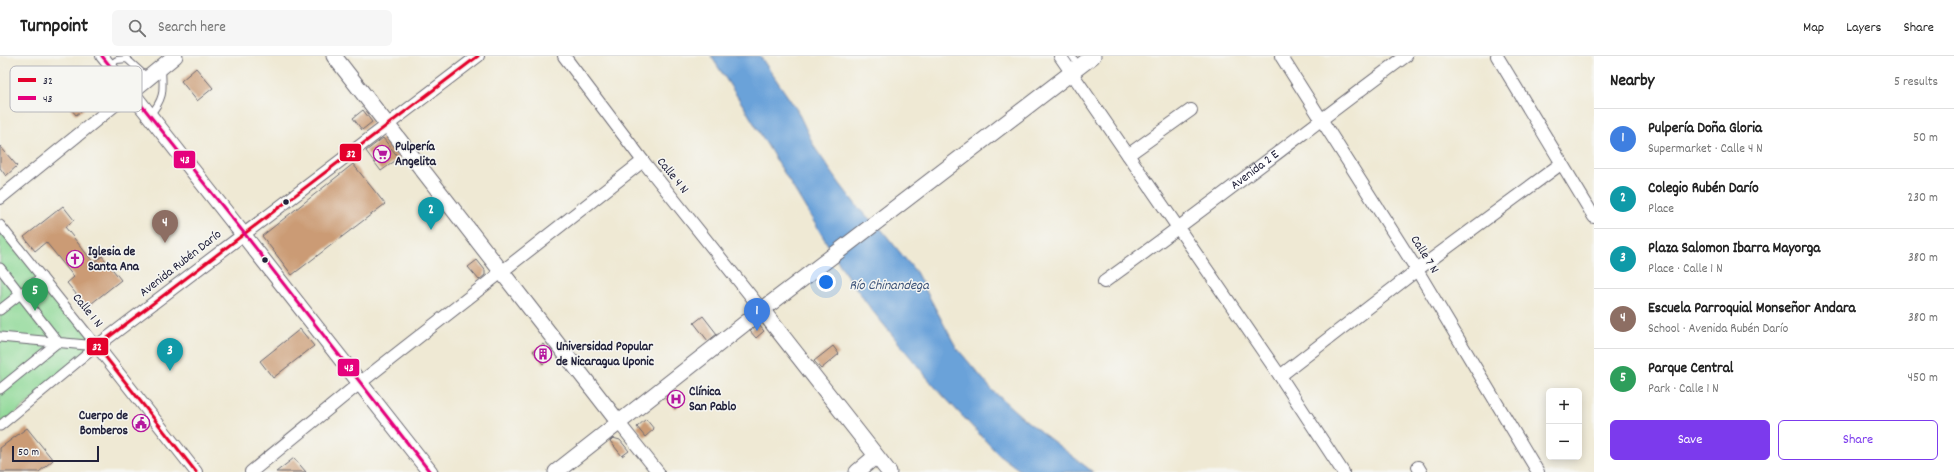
<!DOCTYPE html>
<html lang="en">
<head>
<meta charset="utf-8">
<style>
	body { margin:0; font-family:Dekko,sans-serif; background:#f6f6f6; color:#222 }
	.controls { position:absolute; right:12px; bottom:12px; display:grid; overflow:hidden; border-radius:6px; box-shadow:0 2px 10px #0003 }
	.controls button { width:36px; height:36px; display:grid; place-items:center; padding:0; border:0; border-bottom:1px solid #e0e0e0; background:#fff; color:#222; font:20px sans-serif }
	.scale { position:absolute; left:12px; bottom:10px; width:87px; box-sizing:border-box; padding-left:4px; border:2px solid #22223b; border-top:0; font-size:11px; line-height:14px; white-space:nowrap; color:#22223b; -webkit-text-stroke:3px #f6f6f2; paint-order:stroke }
	.you { position:absolute; left:826px; top:226px; width:14px; height:14px; margin:-10px; border:3px solid #fff; border-radius:50%; background:#1a73e8; box-shadow:0 0 0 6px #1a73e833 }
	.badge { display:grid; place-items:center; width:26px; height:26px; border-radius:50%; background:#7c3aed; color:#fff; font-size:13px; font-weight:700 }
	.pin { position:absolute; translate:-50% -33px; filter:drop-shadow(0 1px 2px #0008) }
	.pin::after { content:''; position:absolute; top:21px; width:14px; height:12px; background:inherit; clip-path:polygon(0 0,100% 0,50% 100%) }
	.list { margin:0; padding:0; list-style:none }
	h2 { display:flex; justify-content:space-between; align-items:center; height:52px; margin:0; padding:0 16px; font-size:17px }
	h2 small { font-size:13px; font-weight:400; color:#767676 }
	.list li { display:grid; grid-template-columns:26px 1fr auto; gap:12px; align-items:center; box-sizing:border-box; height:60px; padding:0 16px; border-top:1px solid #e0e0e0 }
	.list b { display:block; font-size:15px; white-space:nowrap }
	.list p { margin:0; font-size:13px; white-space:nowrap; color:#767676 }
	.list em { font-size:13px; font-style:normal; color:#767676 }
	.actions { display:flex; gap:8px; padding:12px 16px }
	.actions a { flex:1; padding:9px 0; border:1px solid #7c3aed; border-radius:6px; text-align:center; font-size:14px; color:#7c3aed }
	.actions .main { background:#7c3aed; color:#fff }
	.icon { flex:none; width:22px; height:22px; fill:none; stroke:currentColor; stroke-width:2; stroke-linecap:round; stroke-linejoin:round }
	.map { position:relative; flex:none; width:1594px; height:416px; overflow:hidden }
	header { display:flex; align-items:center; gap:24px; box-sizing:border-box; height:56px; padding:0 20px; background:#fff; border-bottom:1px solid #e0e0e0 }
	header strong { font-size:19px }
	nav { display:flex; gap:22px; margin-inline-start:auto; font-size:14px }
	.search { width:280px; height:36px; background:#f6f6f6; display:flex; align-items:center; gap:10px; box-sizing:border-box; padding:0 14px; border-radius:6px; color:#767676; font-size:15px }
	main { display:flex }
	aside { flex:1; background:#fff }
	.map>svg:first-child { display:block }
	.green { fill:#8dd895; stroke:#587d68 }
	.water { fill:#6ba2d9; stroke:#46628a }
	.building { fill:#cb9b75 }
	.lines { fill:none; stroke-linecap:round; stroke-linejoin:round }
	.service-casing { stroke:#6a6871; stroke-width:8 }
	.pedestrian-casing { stroke:#6a6871; stroke-width:11 }
	.minor-casing { stroke:#6a6871; stroke-width:14 }
	.tertiary-casing { stroke:#6a6871; stroke-width:17 }
	.service { stroke:#fff; stroke-width:6 }
	.pedestrian { stroke:#fff; stroke-width:9 }
	.minor { stroke:#fff; stroke-width:12 }
	.tertiary { stroke:#fff; stroke-width:15 }
	.bus-1-casing { stroke:#f6f6f2; stroke-width:6 }
	.bus-2-casing { stroke:#f6f6f2; stroke-width:6 }
	.bus-1 { stroke:#e4002b; stroke-width:3 }
	.bus-2 { stroke:#e5007d; stroke-width:3 }
	.bus-dot { fill:#22223b; stroke:#f6f6f2; stroke-width:1.5 }
	.labels { text-anchor:middle; dominant-baseline:central; stroke-width:3; stroke-linejoin:round; paint-order:stroke }
	.poi-label { font-size:13px; font-weight:bold; fill:#22223b; stroke:#f6f6f2; text-anchor:start }
	.street-label { font-size:13px; fill:#22223b; stroke:#f6f6f2 }
	.water-label { font-size:14px; font-style:italic; fill:#3f557a; stroke:#f6f6f2 }
	.key { fill:#f6f6f2; stroke:#b6b6bb; stroke-width:1 }
	.key-label { font-size:11px; fill:#22223b }
	.line-badge { stroke:#f6f6f2; stroke-width:1.5 }
	.badge-label { font-size:11px; text-anchor:middle; font-weight:bold; fill:#fff }
</style>
</head>
<body>
<header>
<strong>Turnpoint</strong>
<div class="search"><svg class="icon" aria-label="search" viewBox="0 0 24 24"><circle cx="10" cy="10" r="6"/><path d="M15 15l6 6"/></svg>Search here</div>
<nav><a>Map</a><a>Layers</a><a>Share</a></nav>
</header>
<main>
<div class="map">
<svg width="1594" height="416" viewBox="0 0 1594 416">
	<rect width="100%" height="100%" fill="#f6f6f2"/>
	<filter id="ink" filterUnits="userSpaceOnUse"><feTurbulence type="fractalNoise" baseFrequency=".025" numOctaves="2"/><feDisplacementMap in="SourceGraphic" scale="8" xChannelSelector="R" yChannelSelector="G"/><feConvolveMatrix kernelMatrix="1 2 1 2 8 2 1 2 1" color-interpolation-filters="sRGB"/></filter>
	<filter id="wash" filterUnits="userSpaceOnUse"><feTurbulence type="fractalNoise" baseFrequency=".012" numOctaves="4" result="noise"/><feDisplacementMap in="SourceGraphic" scale="16" xChannelSelector="R" yChannelSelector="G"/><feGaussianBlur stdDeviation="0.9" result="paint"/><feColorMatrix in="noise" values="0 0 0 0 0 0 0 0 0 0 0 0 0 0 0 0 0 1.4 0 .05"/><feComposite in="paint" operator="in"/></filter>
	<g filter="url(#wash)">
		<rect width="100%" height="100%" fill="#efe9d4"/>
		<path class="green" d="M0,169L97,290L0,370Z"/>
		<path class="water" d="M711,0H760L797,54L815,92L840,128L860,154L881,173L916,216L956,291L993,335L1024,363L1093,416H1022L998,398L934,330L871,253L845,217L744,51Z"/>
		<g id="blocks">
			<path class="building" d="M196,12L213,32L197,45L181,25Z
				M75,42L84,53L76,59L67,48Z
				M363,54L372,66L362,74L353,62Z
				M383,82L399,102L381,115L366,95Z
				M0,90L17,110L6,120L0,112Z
				M353,108L385,148L292,219L262,180Z
				M63,150L74,164L65,171L94,207L102,200L121,224L87,251L67,227L74,221L46,186L35,195L24,181Z
				M477,204L485,214V219L479,224L468,211Z
				M703,260L717,278L708,285L694,267Z
				M758,268L764,275L756,282L750,275Z
				M300,273L314,290L273,322L260,305Z
				M543,288L553,300L543,308L533,295Z
				M833,290L839,298L821,313L814,305Z
				M677,334L685,344L675,353L666,343Z
				M646,363L654,373L645,381L637,371Z
				M27,372L53,404L39,416H0V392Z
				M613,382L620,384L629,395L622,400L610,385Z
				M294,402L306,416H276Z"/>
		</g>
	</g>
	<g filter="url(#ink)">
		<use href="#blocks" fill-opacity="0" stroke="#6a6871" stroke-width="1"/>
		<g class="lines">
			<defs>
				<path id="service" d="M1072,0L1079,10
					M109,9L117,4L127,3L148,22
					M150,59C165,42 163,34 162,13"/>
				<path id="pedestrian" d="M0,169L97,290
					M0,212L58,286L0,333
					M0,254L42,221
					M0,281L97,290
					M0,370L97,290"/>
				<g id="minor">
					<path d="M564,0L643,105L762,254"/>
					<path d="M1060,0L1280,320L1343,416"/>
					<path d="M1281,0L1417,214L1538,416"/>
					<path d="M1497,0L1594,161"/>
					<path d="M1128,99L1191,54"/>
					<path d="M0,142L131,36L102,0"/>
					<path id="s1" d="M1104,226C1206,153 1305,75 1406,0"/>
					<path d="M1280,320L1417,214L1562,107"/>
					<path d="M619,367L658,416"/>
					<path d="M1418,411L1421,416"/>
					<path d="M196,416L97,290L478,0"/>
					<path d="M251,416L361,326L643,105"/>
				</g>
				<path id="tertiary" d="M175,0L131,36L430,416
					M334,0L619,367
					M762,254L889,416
					M556,416L762,254L1093,0
					M857,416L876,400"/>
			</defs>
			<use href="#service" class="service-casing"/>
			<use href="#pedestrian" class="pedestrian-casing"/>
			<use href="#minor" class="minor-casing"/>
			<use href="#tertiary" class="tertiary-casing"/>
			<use href="#service" class="service"/>
			<use href="#pedestrian" class="pedestrian"/>
			<use href="#minor" class="minor"/>
			<use href="#tertiary" class="tertiary"/>
			<defs>
				<path id="bus-1" d="M196,416L97,290L478,0"/>
				<path id="bus-2" d="M102,0L244,177L430,416"/>
			</defs>
			<use href="#bus-1" class="bus-1-casing"/>
			<use href="#bus-2" class="bus-2-casing"/>
			<use href="#bus-1" class="bus-1"/>
			<use href="#bus-2" class="bus-2"/>
		</g>
	</g>
	<defs>
		<symbol id="supermarket-ring" viewBox="-11 -11 22 22"><circle r="9.5" fill="#f6f6f2" stroke="#b5179e" stroke-width="1.5"/><path d="M-6-5.5h2.5l.6 2H6L4.5 2H-2.5L-4.4-4H-6ZM-1.5 3.2a1.3 1.3 0 1 0 .1 0ZM3 3.2a1.3 1.3 0 1 0 .1 0Z" fill="#b5179e"/></symbol>
		<symbol id="church-ring" viewBox="-11 -11 22 22"><circle r="9.5" fill="#f6f6f2" stroke="#b5179e" stroke-width="1.5"/><path d="M-1.2-6h2.4v3.5h3.3v2.4h-3.3V6h-2.4V-.1h-3.3v-2.4h3.3Z" fill="#b5179e"/></symbol>
		<symbol id="building-ring" viewBox="-11 -11 22 22"><circle r="9.5" fill="#f6f6f2" stroke="#b5179e" stroke-width="1.5"/><path d="M-4-6H4V6H1V3H-1V6H-4ZM-2.5-4.3h1.7v1.8h-1.7ZM.8-4.3h1.7v1.8H.8ZM-2.5-1h1.7V.8h-1.7ZM.8-1h1.7V.8H.8Z" fill="#b5179e"/></symbol>
		<symbol id="hospital-ring" viewBox="-11 -11 22 22"><circle r="9.5" fill="#f6f6f2" stroke="#b5179e" stroke-width="1.5"/><path d="M-5-5h3v3.5h4V-5h3V5h-3V1.5h-4V5h-3Z" fill="#b5179e"/></symbol>
		<symbol id="civic-ring" viewBox="-11 -11 22 22"><circle r="9.5" fill="#f6f6f2" stroke="#b5179e" stroke-width="1.5"/><path d="M-.6-6.5H3V-4.5H.6V-3L4-1V1h2V6H-6V1h2V-1L-.6-3ZM-1.2 2.5V6h2.4V2.5Z" fill="#b5179e"/></symbol>
	</defs>
	<g fill-rule="evenodd">
		<use href="#supermarket-ring" x="372" y="88" width="20" height="20"/>
		<use href="#church-ring" x="65" y="193" width="20" height="20"/>
		<use href="#building-ring" x="533" y="288" width="20" height="20"/>
		<use href="#hospital-ring" x="666" y="333" width="20" height="20"/>
		<use href="#civic-ring" x="131" y="357" width="20" height="20"/>
	</g>
	<g class="bus-dot">
		<circle cx="286" cy="146" r="3.5"/>
		<circle cx="265" cy="204" r="3.5"/>
	</g>
	<g class="labels">
		<g class="poi-label">
			<text x="395" y="91">Pulpería<tspan x="395" dy="15">Angelita</tspan></text>
			<text x="88" y="196">Iglesia de<tspan x="88" dy="15">Santa Ana</tspan></text>
			<text x="556" y="291">Universidad Popular<tspan x="556" dy="15">de Nicaragua Uponic</tspan></text>
			<text x="689" y="336">Clínica<tspan x="689" dy="15">San Pablo</tspan></text>
			<text x="128" y="360" text-anchor="end">Cuerpo de<tspan x="128" dy="15">Bomberos</tspan></text>
		</g>
		<g class="street-label">
			<text stroke="none"><textPath href="#s1" startOffset="188">Avenida 2 E</textPath></text>
			<text transform="translate(672 120) rotate(51)">Calle 4 N</text>
			<text transform="translate(1424 199) rotate(58)">Calle 7 N</text>
			<text transform="translate(181 208) rotate(-38)">Avenida Rubén Darío</text>
			<text transform="translate(87 255) rotate(51)">Calle 1 N</text>
		</g>
		<g class="water-label">
			<text x="889" y="230">Río Chinandega</text>
		</g>
	</g>
	<rect x="10" y="10" width="132" height="46" rx="6" class="key"/>
	<rect x="18" y="22" width="18" height="4" fill="#e4002b"/>
	<rect x="18" y="40" width="18" height="4" fill="#e5007d"/>
	<g class="key-label">
		<text x="43" y="28">32</text>
		<text x="43" y="46">43</text>
	</g>
	<g class="line-badge">
		<rect x="339" y="87" width="23" height="19" rx="4" fill="#e4002b"/>
		<rect x="173" y="94" width="23" height="19" rx="4" fill="#e5007d"/>
		<rect x="86" y="281" width="23" height="19" rx="4" fill="#e4002b"/>
		<rect x="337" y="302" width="23" height="19" rx="4" fill="#e5007d"/>
	</g>
	<g class="badge-label">
		<text x="351" y="101">32</text>
		<text x="185" y="107">43</text>
		<text x="97" y="294">32</text>
		<text x="349" y="315">43</text>
	</g>
</svg>
<div class="controls">
<button>+</button>
<button>−</button>
</div>
<div class="scale">50 m</div>
<div class="you"></div>
<div class="pin badge" style="left:757px;top:275px;background:#3f7fe0">1</div>
<div class="pin badge" style="left:431px;top:174px;background:#0f9aa8">2</div>
<div class="pin badge" style="left:170px;top:315px;background:#0f9aa8">3</div>
<div class="pin badge" style="left:165px;top:187px;background:#8d6e63">4</div>
<div class="pin badge" style="left:35px;top:255px;background:#2e9e5b">5</div>
</div>
<aside>
<h2>Nearby<small>5 results</small></h2>
<ul class="list">
<li><span class="badge" style="background:#3f7fe0">1</span><div><b>Pulpería Doña Gloria</b><p>Supermarket · Calle 4 N</p></div><em>50 m</em></li>
<li><span class="badge" style="background:#0f9aa8">2</span><div><b>Colegio Rubén Darío</b><p>Place</p></div><em>230 m</em></li>
<li><span class="badge" style="background:#0f9aa8">3</span><div><b>Plaza Salomon Ibarra Mayorga</b><p>Place · Calle 1 N</p></div><em>380 m</em></li>
<li><span class="badge" style="background:#8d6e63">4</span><div><b>Escuela Parroquial Monseñor Andara</b><p>School · Avenida Rubén Darío</p></div><em>380 m</em></li>
<li><span class="badge" style="background:#2e9e5b">5</span><div><b>Parque Central</b><p>Park · Calle 1 N</p></div><em>450 m</em></li>
</ul>
<div class="actions"><a class="main">Save</a><a>Share</a></div>
</aside>
</main>
</body>
</html>
